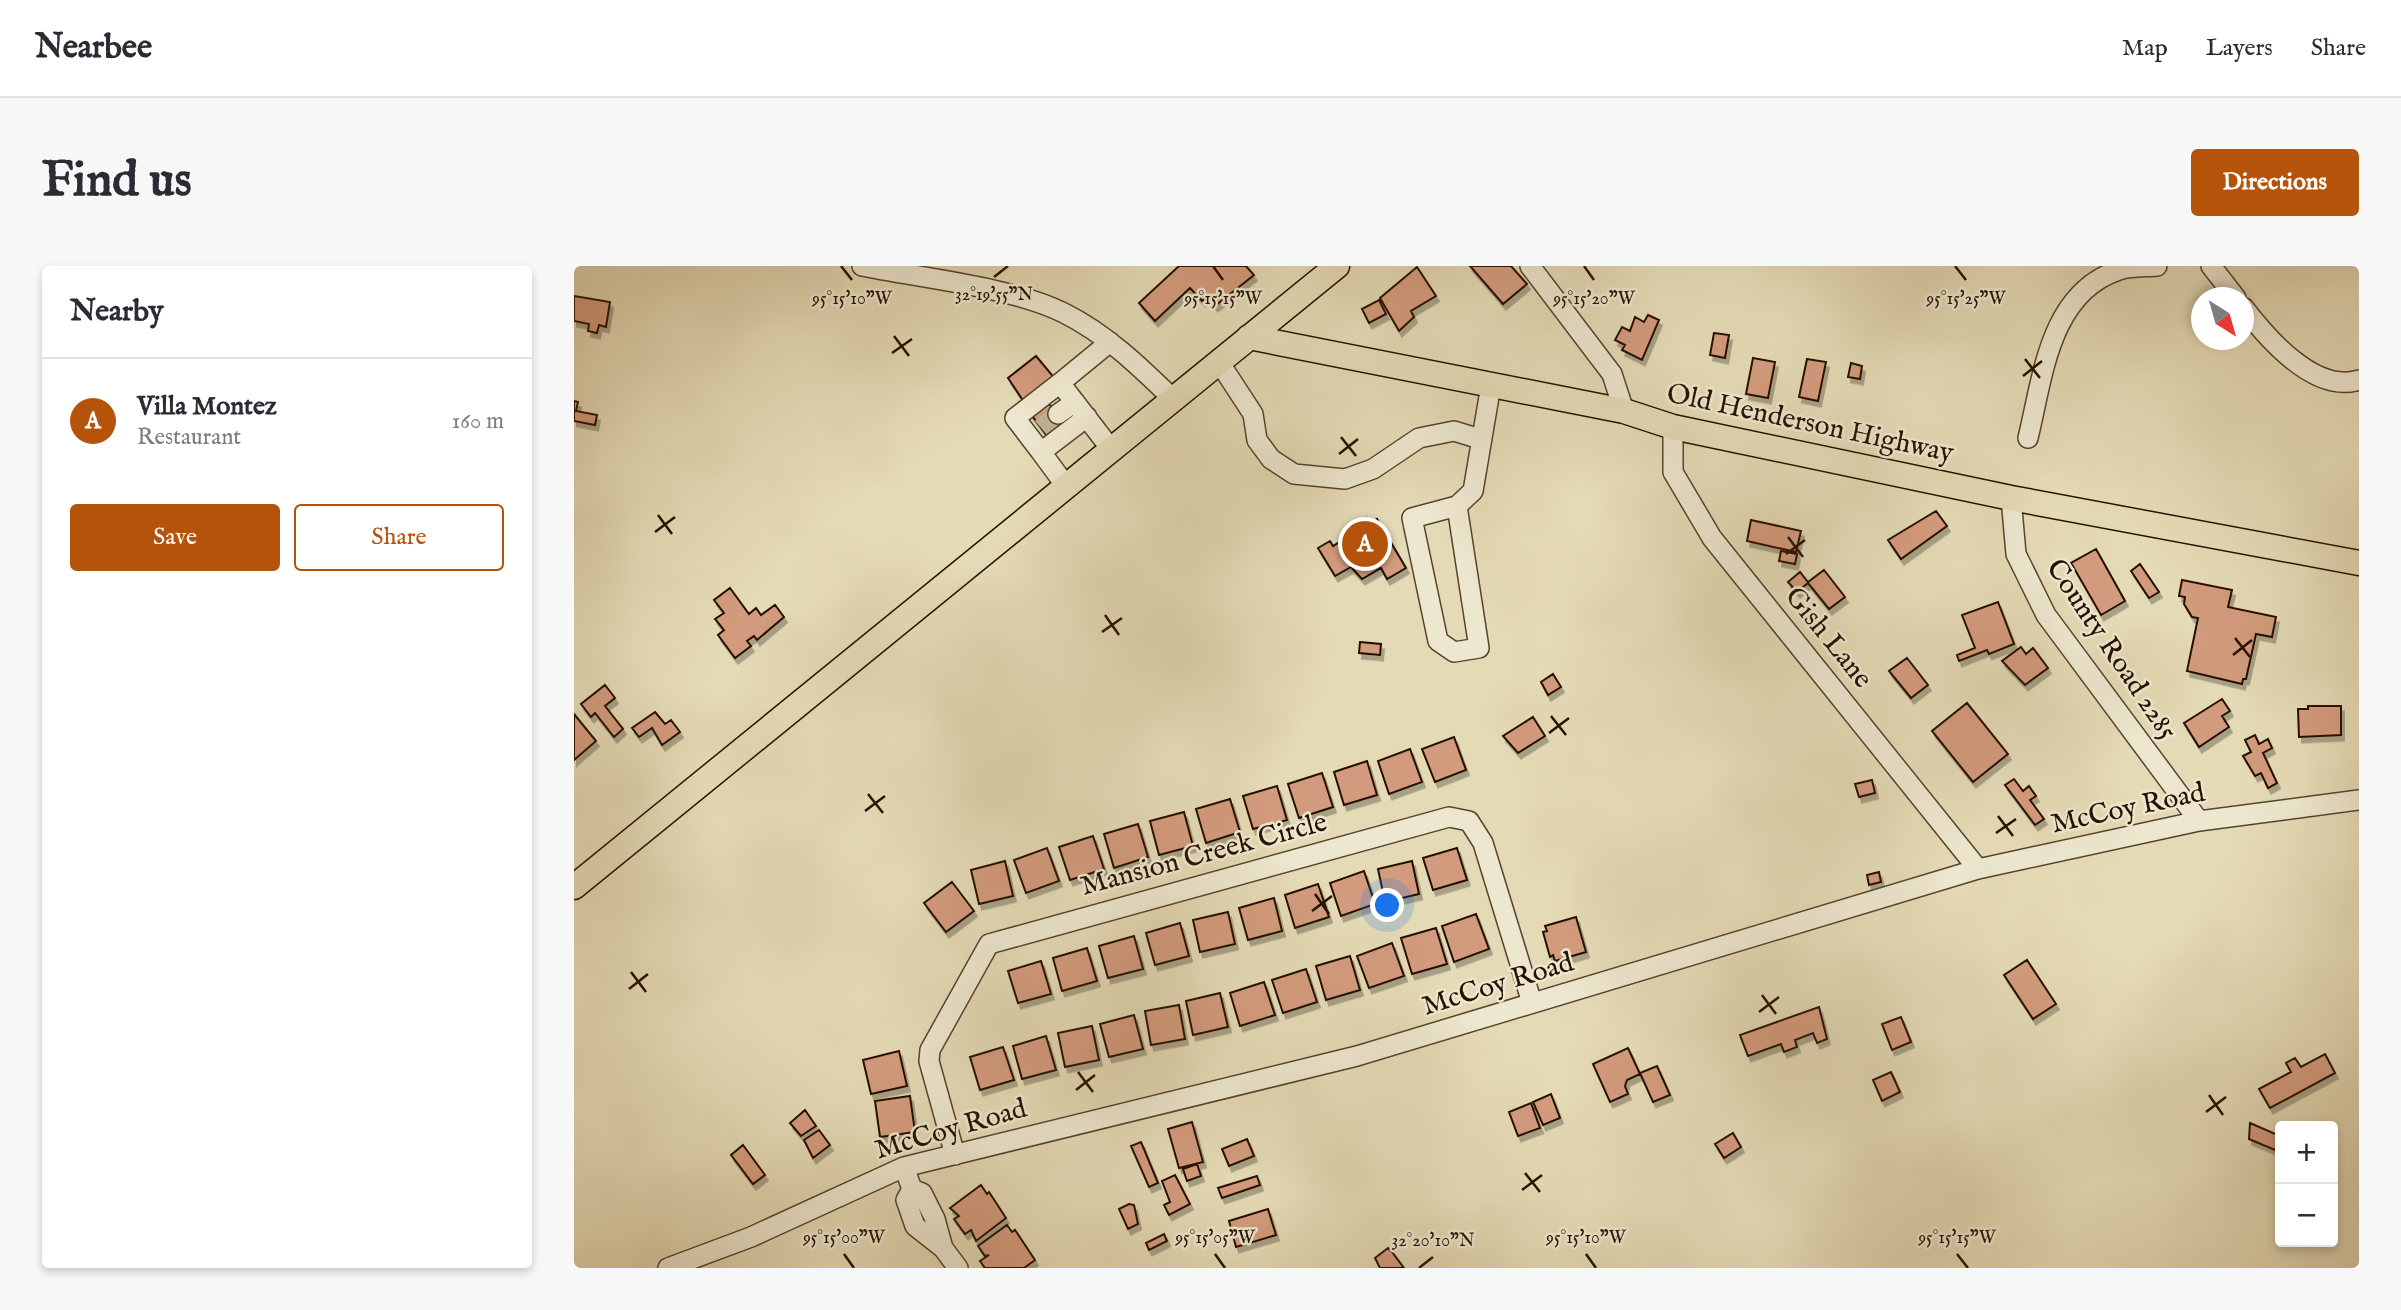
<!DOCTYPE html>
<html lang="en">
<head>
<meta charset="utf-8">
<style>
	body { margin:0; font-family:"IM FELL English",serif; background:#f7f7f7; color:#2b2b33 }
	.controls { position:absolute; right:21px; bottom:21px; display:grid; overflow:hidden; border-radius:7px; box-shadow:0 4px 10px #0003 }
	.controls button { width:63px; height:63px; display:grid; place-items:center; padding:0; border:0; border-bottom:2px solid #e1e1e2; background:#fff; color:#2b2b33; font:35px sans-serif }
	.compass { position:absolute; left:1617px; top:21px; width:63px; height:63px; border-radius:50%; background:#fff; box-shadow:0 4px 10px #0003; rotate:143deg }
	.you { position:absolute; left:814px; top:640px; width:24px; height:24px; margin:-18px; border:5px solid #fff; border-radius:50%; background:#1a73e8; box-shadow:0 0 0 10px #1a73e833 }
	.badge { display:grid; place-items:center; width:46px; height:46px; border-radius:50%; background:#b45309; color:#fff; font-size:23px; font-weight:700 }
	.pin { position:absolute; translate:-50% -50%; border:4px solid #fff; box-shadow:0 2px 7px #0006 }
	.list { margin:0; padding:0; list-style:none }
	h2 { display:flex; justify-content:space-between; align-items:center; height:91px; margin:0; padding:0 28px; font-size:30px }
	h2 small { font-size:23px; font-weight:400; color:#7c7c81 }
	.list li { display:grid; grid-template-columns:46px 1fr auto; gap:21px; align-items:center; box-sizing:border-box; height:126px; padding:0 28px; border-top:2px solid #e1e1e2 }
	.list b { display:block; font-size:26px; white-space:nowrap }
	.list p { margin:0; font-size:23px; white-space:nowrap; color:#7c7c81 }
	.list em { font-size:23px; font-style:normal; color:#7c7c81 }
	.actions { display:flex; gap:14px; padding:21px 28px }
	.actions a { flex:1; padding:16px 0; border:2px solid #b45309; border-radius:7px; text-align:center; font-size:24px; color:#b45309 }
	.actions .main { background:#b45309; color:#fff }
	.map { position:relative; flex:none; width:1785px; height:1002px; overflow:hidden; border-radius:7px }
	header { display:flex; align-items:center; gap:42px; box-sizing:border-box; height:98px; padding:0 35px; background:#fff; border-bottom:2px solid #e1e1e2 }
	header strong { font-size:33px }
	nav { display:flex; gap:38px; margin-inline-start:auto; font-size:24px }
	.intro { display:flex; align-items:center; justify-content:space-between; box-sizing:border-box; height:168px; padding:0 42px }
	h1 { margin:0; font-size:49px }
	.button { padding:18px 32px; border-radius:7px; background:#b45309; color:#fff; font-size:24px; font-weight:700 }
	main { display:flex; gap:42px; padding:0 42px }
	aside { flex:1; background:#fff; border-radius:7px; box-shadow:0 4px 10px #0003 }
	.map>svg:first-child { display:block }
	.building { fill:#d39b7d; stroke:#261100; stroke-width:2; filter:url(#shadow) }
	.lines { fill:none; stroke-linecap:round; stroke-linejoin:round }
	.minor-tunnel { stroke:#beb291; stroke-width:19; stroke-dasharray:19 10; stroke-linecap:butt }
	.minor-casing { stroke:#56432d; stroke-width:22 }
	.major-casing { stroke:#261100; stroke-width:27 }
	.minor { stroke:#ede7cf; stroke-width:19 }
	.major { stroke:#e4dab5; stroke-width:24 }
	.ticks { fill:none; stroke:#261100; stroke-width:2.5 }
	.labels { text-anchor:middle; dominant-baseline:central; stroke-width:5; stroke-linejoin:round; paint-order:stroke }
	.street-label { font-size:28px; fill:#261100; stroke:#ede7cf }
	.ticks-label { font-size:18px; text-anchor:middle; fill:#261100; stroke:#ede7cf; stroke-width:5; stroke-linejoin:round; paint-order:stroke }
</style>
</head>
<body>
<header>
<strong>Nearbee</strong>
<nav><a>Map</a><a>Layers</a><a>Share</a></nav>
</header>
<div class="intro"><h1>Find us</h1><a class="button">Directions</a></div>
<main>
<aside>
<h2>Nearby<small></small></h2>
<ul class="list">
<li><span class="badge">A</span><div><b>Villa Montez</b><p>Restaurant</p></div><em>160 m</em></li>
</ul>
<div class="actions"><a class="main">Save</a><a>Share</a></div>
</aside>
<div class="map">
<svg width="1785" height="1002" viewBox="0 0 1785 1002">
	<defs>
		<filter id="shadow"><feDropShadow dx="3" dy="5.5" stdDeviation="0" flood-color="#0004"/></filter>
	</defs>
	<rect width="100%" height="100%" fill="#e4dab5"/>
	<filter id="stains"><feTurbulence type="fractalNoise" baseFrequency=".00286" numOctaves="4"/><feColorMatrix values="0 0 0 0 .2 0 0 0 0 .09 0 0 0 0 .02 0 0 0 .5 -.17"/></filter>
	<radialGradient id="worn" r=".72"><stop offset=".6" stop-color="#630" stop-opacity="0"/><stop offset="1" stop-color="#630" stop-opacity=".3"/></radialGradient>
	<path class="building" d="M605,0H672L680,9L641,40L633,31L628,35L616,22L581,55L565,37Z
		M896,0H937L953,18L929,38Z
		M843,1L862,30L837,45L840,51L825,65L806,32Z
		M0,30L36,36L32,61L25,59L23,67L14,65L15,58L0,55Z
		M805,34L812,48L795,57L788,43Z
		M1074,49L1085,54L1068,94L1048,84L1051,79L1041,74L1048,61L1056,65L1061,51L1070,56Z
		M1140,67L1155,69L1151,92L1136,89Z
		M462,90L483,115L452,139L434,112Z
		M1179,92L1201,96L1194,132L1172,128Z
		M1233,93L1252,96L1244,135L1225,131Z
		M1277,97L1288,100L1286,113L1274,111Z
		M472,134L494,162L477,175L456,147Z
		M0,135L4,136L2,145L23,149L21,159L0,155Z
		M1362,245L1373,260L1327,293L1314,274Z
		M792,252L795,258L803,253L832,302L813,313L807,302L788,313L777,301L761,310L744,282L756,275L759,280L783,265L780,259Z
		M1177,254L1227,265L1222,286L1173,275Z
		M1522,283L1551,335L1527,349L1497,297Z
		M1207,285L1223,288L1221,298L1205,295Z
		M1566,298L1585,326L1575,332L1557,305Z
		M1250,304L1271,331L1255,343L1234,317L1223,326L1214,316L1226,306L1234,316Z
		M1608,314L1658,324L1654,341L1702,351L1698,371L1682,368L1672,413H1669L1668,418L1613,405L1624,352L1618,351L1610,338L1611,331L1605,330Z
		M156,322L175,348L182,342L187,349L201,339L210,351L183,374L180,370L173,375L177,380L161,392L144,369L150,364L141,353L150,347L140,334Z
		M1424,336L1440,378L1415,388L1413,384L1385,395L1383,389L1401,382L1388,349Z
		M786,376L807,378L806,389L785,387Z
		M1447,381L1452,388L1459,382L1474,402L1451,419L1428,395Z
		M1333,392L1354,419L1337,432L1315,405Z
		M979,408L987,421L974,429L967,416Z
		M31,419L41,432L31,440L49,463L40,471L21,447L17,451L7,438Z
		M1648,433L1656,445L1648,450L1655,461L1625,481L1610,457Z
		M1393,437L1434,488L1399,516L1358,465Z
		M1734,440H1767V469L1725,471L1724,443H1734Z
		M81,446L91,458L97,454L106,466L88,479L78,462L65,471L58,462Z
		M0,448L22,475L0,494Z
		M959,451L971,470L944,487L929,470Z
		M1681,469L1685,478L1694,473L1698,482L1689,487L1703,517L1694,522L1687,507L1681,510L1669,490L1677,486L1671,474Z
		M880,471L892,504L861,516L848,483Z
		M836,483L848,516L815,528L804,495Z
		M793,495L803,529L770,539L760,506Z
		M748,507L759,541L725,552L714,518Z
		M1440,513L1449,525L1455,520L1462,530L1456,534L1470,553L1461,559L1431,519Z
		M1298,514L1301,527L1285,531L1281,518Z
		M703,520L713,554L679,563L669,530Z
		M656,533L666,566L632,577L622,543Z
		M610,546L619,580L585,589L576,555Z
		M564,558L574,591L540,602L530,568Z
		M519,570L530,603L496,614L485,581Z
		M473,582L485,615L452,627L440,594Z
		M883,582L893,614L859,624L849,592Z
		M431,595L439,630L405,638L397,604Z
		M838,595L845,628L811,636L804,603Z
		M790,605L801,638L767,650L756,617Z
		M1305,606L1307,616L1295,619L1293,609Z
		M378,616L400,645L372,666L350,637Z
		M744,618L755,651L721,662L711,629Z
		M700,632L708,665L674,674L665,642Z
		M654,646L661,678L626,686L619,654Z
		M902,648L915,683L880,696L868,660Z
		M1002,651L1012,686L981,695L979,689L976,691L969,666L973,665L971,660Z
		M606,657L615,690L581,699L572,667Z
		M862,662L873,698L838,708L827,672Z
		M560,670L569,703L534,712L525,680Z
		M818,677L830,710L795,722L783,690Z
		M513,682L523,715L488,725L479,692Z
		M776,690L786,724L752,734L742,700Z
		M1453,694L1482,738L1459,753L1430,709Z
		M467,695L477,728L444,737L434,705Z
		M732,703L743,736L709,747L698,714Z
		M690,716L701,749L666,760L656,727Z
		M646,727L654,761L619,769L612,735Z
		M605,739L611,773L577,779L571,745Z
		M1245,741L1253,773L1243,777L1239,767L1221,774L1223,781L1210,786L1207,778L1174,790L1166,769Z
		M560,749L569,783L535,791L526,758Z
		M1327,751L1337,776L1318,784L1308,758Z
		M518,760L525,794L491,801L484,767Z
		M472,770L482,804L448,813L439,780Z
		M429,781L440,814L406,824L396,791Z
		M1054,782L1066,808L1053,814L1051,820L1054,828L1036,836L1019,798Z
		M325,785L333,820L297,828L289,794Z
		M1751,788L1761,807L1696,842L1685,823L1717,806L1712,797L1721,792L1727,801Z
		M1083,800L1096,829L1079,836L1066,807Z
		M1317,806L1326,826L1308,835L1299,814Z
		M977,828L986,852L969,859L959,836Z
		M336,830L341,866L306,871L301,835Z
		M957,837L966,862L944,870L935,846Z
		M231,844L242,860L227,870L216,857Z
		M618,856L629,896L605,902L594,863Z
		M1676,857L1706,870L1701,884L1675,873Z
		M245,864L256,879L239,892L230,874Z
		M1159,867L1167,881L1150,892L1141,878Z
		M673,873L680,890L655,900L648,883Z
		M567,876L584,917L575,921L557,880Z
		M169,879L191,909L179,918L157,889Z
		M623,898L627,910L613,915L609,903Z
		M601,909L616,938L595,949L590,939L596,936L588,915Z
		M683,910L686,919L648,932L644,922Z
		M407,919L413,928L415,926L432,952L402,975L397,964L391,968L380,953L385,950L376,942Z
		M555,938L560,939L564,958L554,963L545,943Z
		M694,943L702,969L662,981L655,955Z
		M433,959L438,966L441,964L461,994L450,1002H411L406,995L415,989L411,990L404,980Z
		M590,968L593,975L575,984L572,977Z
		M814,982L818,986L830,1002H806L801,992Z"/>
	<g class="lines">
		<path class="minor-tunnel" d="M467,162L484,148"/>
		<defs>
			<path id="minor" d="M288,0C347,12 438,21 490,47C532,68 565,100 599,133
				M956,0L1038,108L1050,145
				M1637,0L1662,32
				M1670,42C1693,72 1741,128 1785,114
				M536,76L486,117L537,183
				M645,96L679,148L683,174L697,193L720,208L771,213L799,203L845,172L880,165L906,173
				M486,117L441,152L467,186L513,151
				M484,148L501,136
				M1099,161V206L1138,272L1404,603
				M1454,172C1469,111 1475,27 1545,4C1556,0 1571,1 1583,0
				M467,186L492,220
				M1437,232L1442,288L1472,349L1625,555
				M883,240L905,382L880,386L864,375L838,252L883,240L899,225L917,119
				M381,889L355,795L356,784L415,678L875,551L895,555L909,577L958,737
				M330,901L338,923L332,934L341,960L369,982L384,1002
				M338,923L348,927L361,953L369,982
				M94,1002L177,971L330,901L783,790L1404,603L1625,555L1785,534"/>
			<path id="major" d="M675,71L1050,145L1099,161L1437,232L1785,297
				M0,621L763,0"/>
		</defs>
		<use href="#minor" class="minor-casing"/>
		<use href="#major" class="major-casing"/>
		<use href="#minor" class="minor"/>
		<use href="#major" class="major"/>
	</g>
	<path class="ticks" d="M267,0L278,14M639,0L649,14M1010,0L1020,14M1381,0L1392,14M420,11L434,0M320,70L335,90M318,87L338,73M1451,93L1466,112M1449,110L1468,95M767,171L782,190M765,188L784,173M84,249L98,268M81,266L101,251M1214,271L1229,291M1212,288L1231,274M531,349L545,369M528,366L548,352M1661,372L1676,391M1659,389L1678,374M977,450L992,469M975,467L995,452M294,528L309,547M291,545L311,530M1424,550L1439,570M1422,567L1442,553M741,628L755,648M738,645L758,630M57,706L72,726M55,723L74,708M1188,729L1202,748M1185,746L1205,731M504,806L519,826M502,824L521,809M1635,829L1649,849M1632,846L1652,831M951,907L966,926M948,924L968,909M270,988L280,1002M641,988L651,1002M1012,988L1022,1002M1383,988L1394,1002M845,1002L859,991"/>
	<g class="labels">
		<g class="street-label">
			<text transform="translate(1236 158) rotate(12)">Old Henderson Highway</text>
			<text transform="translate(1254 372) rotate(51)">Gish Lane</text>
			<text transform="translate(1537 384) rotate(56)">County Road 2285</text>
			<text transform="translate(1554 543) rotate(-12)">McCoy Road</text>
			<text transform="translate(630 589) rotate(-15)">Mansion Creek Circle</text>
			<text transform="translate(924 719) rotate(-17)">McCoy Road</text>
			<text transform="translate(377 864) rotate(-16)">McCoy Road</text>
		</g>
	</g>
	<g class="ticks-label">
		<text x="420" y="34">32°19'55"N</text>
		<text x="278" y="38">95°15'10"W</text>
		<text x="649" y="38">95°15'15"W</text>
		<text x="1020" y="38">95°15'20"W</text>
		<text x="1392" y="38">95°15'25"W</text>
		<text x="270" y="977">95°15'00"W</text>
		<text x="641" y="977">95°15'05"W</text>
		<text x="1012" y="977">95°15'10"W</text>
		<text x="1383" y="977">95°15'15"W</text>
		<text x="859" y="980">32°20'10"N</text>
	</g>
	<rect width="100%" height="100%" filter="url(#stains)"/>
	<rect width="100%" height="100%" fill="url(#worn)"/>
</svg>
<div class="controls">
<button>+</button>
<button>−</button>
</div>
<svg class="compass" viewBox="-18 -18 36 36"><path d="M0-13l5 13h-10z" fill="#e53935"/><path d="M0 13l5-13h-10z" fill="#7c7c81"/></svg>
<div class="you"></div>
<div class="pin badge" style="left:791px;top:278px">A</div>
</div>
</main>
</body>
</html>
